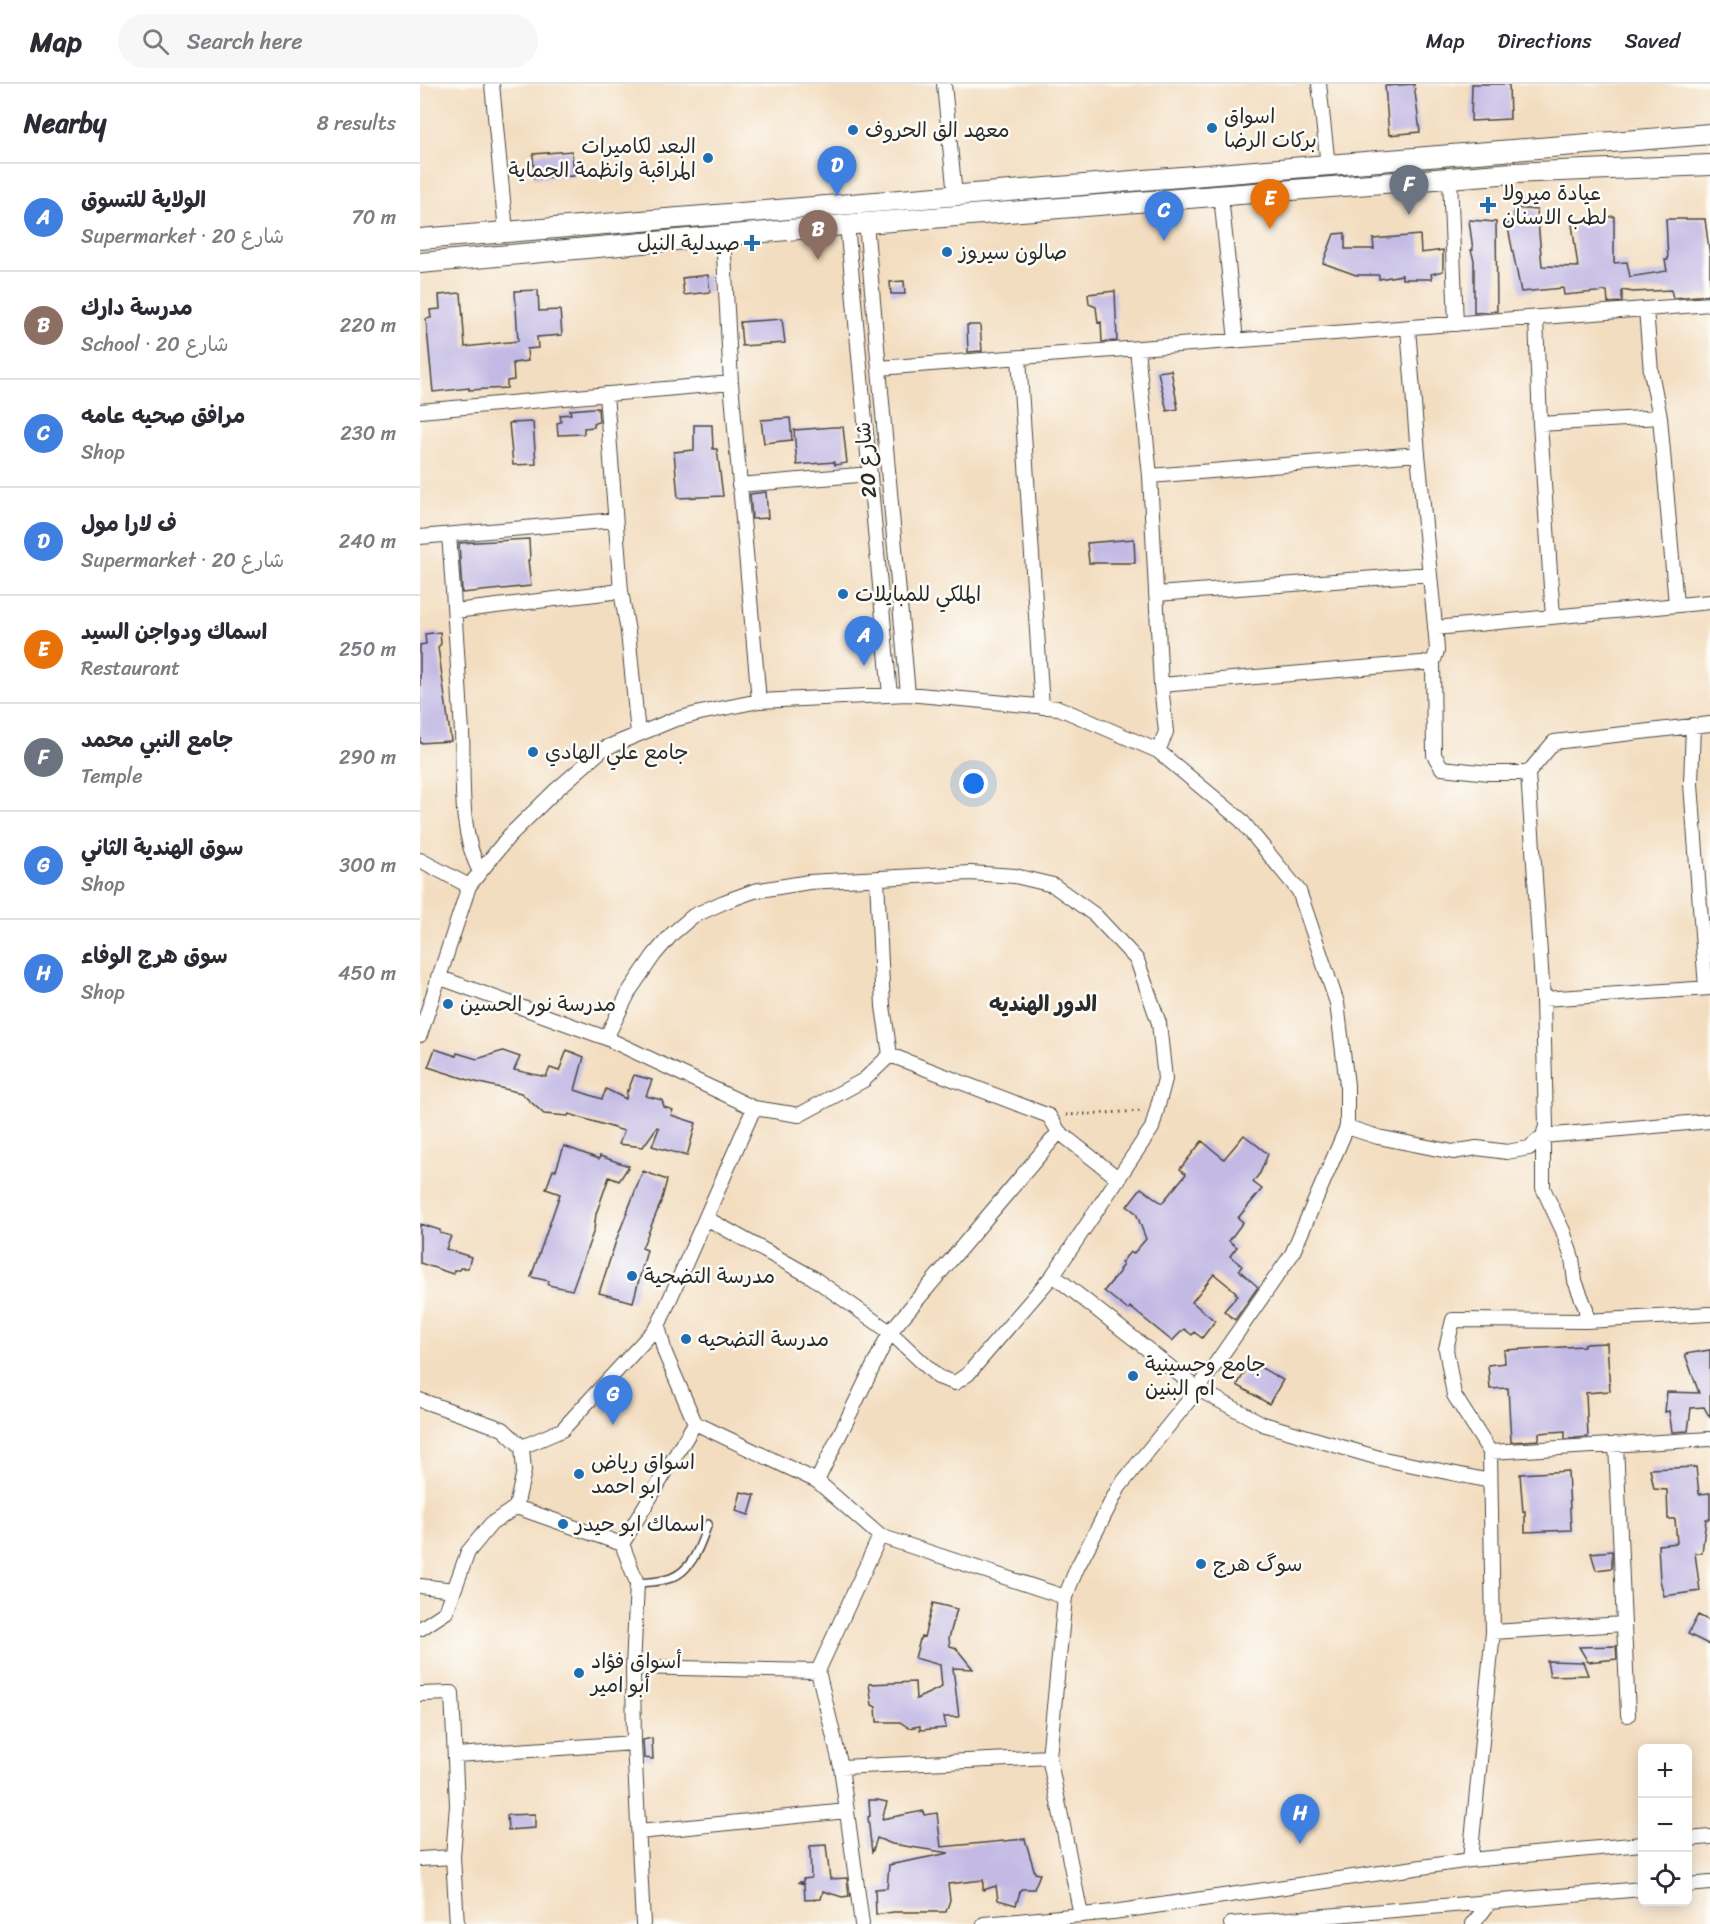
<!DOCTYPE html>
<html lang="en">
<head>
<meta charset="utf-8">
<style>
	body { margin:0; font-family:Sriracha,"Playpen Sans Arabic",sans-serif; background:#f7f7f7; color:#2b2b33 }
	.controls { position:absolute; right:18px; bottom:18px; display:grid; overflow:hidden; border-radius:9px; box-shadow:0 3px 15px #0003 }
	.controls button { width:54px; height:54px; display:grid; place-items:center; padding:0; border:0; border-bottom:2px solid #e1e1e2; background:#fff; color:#2b2b33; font:30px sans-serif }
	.you { position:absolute; left:554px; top:700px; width:21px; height:21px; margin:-15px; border:4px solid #fff; border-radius:50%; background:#1a73e8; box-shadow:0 0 0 9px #1a73e833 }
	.badge { display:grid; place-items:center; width:39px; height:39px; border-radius:50%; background:#0b8043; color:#fff; font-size:20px; font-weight:700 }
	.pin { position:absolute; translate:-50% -50px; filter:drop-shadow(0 2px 3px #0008) }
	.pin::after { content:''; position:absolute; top:32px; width:21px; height:18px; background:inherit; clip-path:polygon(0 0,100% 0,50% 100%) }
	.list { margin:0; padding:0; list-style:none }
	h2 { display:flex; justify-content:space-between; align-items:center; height:78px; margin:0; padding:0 24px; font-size:26px }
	h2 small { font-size:20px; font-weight:400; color:#7c7c81 }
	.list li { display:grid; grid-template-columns:39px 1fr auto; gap:18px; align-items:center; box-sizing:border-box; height:108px; padding:0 24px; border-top:2px solid #e1e1e2 }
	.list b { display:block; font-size:22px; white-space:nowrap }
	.list p { margin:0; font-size:20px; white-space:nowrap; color:#7c7c81 }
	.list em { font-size:20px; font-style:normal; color:#7c7c81 }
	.icon { flex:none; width:33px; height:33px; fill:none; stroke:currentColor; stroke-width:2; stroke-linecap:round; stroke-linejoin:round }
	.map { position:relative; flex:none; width:1290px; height:1840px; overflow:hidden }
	header { display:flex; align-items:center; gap:36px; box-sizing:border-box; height:84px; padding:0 30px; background:#fff; border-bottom:2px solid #e1e1e2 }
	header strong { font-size:28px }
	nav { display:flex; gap:33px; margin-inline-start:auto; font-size:21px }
	.search { width:420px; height:54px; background:#f7f7f7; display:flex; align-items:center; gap:15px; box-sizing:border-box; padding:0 21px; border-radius:33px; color:#7c7c81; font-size:22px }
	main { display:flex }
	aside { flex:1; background:#fff }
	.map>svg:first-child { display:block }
	.building { fill:#c2b9e4 }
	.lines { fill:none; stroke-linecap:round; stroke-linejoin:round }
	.service-casing { stroke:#494641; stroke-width:10 }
	.minor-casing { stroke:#494641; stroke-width:16 }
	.secondary-casing { stroke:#494641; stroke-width:22 }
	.path { stroke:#494641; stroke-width:3; stroke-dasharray:1.5 4.5; stroke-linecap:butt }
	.service { stroke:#fff; stroke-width:7 }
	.minor { stroke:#fff; stroke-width:14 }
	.secondary { stroke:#fff; stroke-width:20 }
	.poi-dot { fill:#1f6fb2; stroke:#fdfcf7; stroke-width:2 }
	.labels { text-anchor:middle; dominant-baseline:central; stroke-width:5; stroke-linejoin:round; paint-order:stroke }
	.poi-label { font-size:21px; fill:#2b2b2b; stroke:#fdfcf7; text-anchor:start }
	.street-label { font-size:21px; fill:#2b2b2b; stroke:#fdfcf7 }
	.neighbourhood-label { font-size:22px; font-weight:bold; fill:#2b2b2b; stroke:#fdfcf7 }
</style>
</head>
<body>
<header>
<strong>Map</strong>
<div class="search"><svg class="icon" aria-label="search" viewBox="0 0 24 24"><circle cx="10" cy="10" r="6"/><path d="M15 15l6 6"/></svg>Search here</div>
<nav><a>Map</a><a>Directions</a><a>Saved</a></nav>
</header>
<main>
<aside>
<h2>Nearby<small>8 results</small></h2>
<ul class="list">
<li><span class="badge" style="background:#3f7fe0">A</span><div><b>الولاية للتسوق</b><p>Supermarket · شارع 20</p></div><em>70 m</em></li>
<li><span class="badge" style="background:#8d6e63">B</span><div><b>مدرسة دارك</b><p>School · شارع 20</p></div><em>220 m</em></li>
<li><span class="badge" style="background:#3f7fe0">C</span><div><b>مرافق صحيه عامه</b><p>Shop</p></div><em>230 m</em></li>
<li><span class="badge" style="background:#3f7fe0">D</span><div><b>ف لارا مول</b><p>Supermarket · شارع 20</p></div><em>240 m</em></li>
<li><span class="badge" style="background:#e8710a">E</span><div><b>اسماك ودواجن السيد</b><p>Restaurant</p></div><em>250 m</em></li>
<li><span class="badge" style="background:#6b7280">F</span><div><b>جامع النبي محمد</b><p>Temple</p></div><em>290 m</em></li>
<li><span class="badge" style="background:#3f7fe0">G</span><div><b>سوق الهندية الثاني</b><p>Shop</p></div><em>300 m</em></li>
<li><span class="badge" style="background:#3f7fe0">H</span><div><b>سوق هرج الوفاء</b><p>Shop</p></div><em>450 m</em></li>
</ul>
</aside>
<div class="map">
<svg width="1290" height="1840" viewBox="0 0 1290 1840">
	<rect width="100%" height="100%" fill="#fdfcf7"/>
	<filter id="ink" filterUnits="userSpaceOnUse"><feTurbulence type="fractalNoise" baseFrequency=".0167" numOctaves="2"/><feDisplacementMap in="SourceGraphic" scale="12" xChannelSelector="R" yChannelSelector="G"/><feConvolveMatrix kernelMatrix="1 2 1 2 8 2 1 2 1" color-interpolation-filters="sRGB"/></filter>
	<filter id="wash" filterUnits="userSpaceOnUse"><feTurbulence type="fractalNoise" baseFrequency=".008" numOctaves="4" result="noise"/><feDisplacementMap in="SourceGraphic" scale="24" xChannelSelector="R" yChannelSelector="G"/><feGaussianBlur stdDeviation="1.35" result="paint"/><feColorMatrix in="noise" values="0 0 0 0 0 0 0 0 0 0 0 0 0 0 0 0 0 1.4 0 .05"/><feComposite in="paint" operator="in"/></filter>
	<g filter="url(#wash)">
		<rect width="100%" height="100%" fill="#f3ddc0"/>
		<g id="blocks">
			<path class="building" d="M994,0L1000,48L969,51L965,2Z
				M1052,0H1089L1090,35L1051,37Z
				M152,67L154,92L114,94L113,70Z
				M1094,124L1117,126L1122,182L1158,183L1152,140L1194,132V179L1207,178L1210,193L1247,187L1245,176H1248L1246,135H1285L1290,173V211L1253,214L1251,206L1213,208L1202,206V218L1188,219L1187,207L1144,211L1143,204L1101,208L1087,139L1094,140Z
				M1049,136L1076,138L1077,227L1054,229V176L1051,166H1053Z
				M925,149V165H954L953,155L1000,151L1001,169L1023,166V187L1011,190L1012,195H982V191L959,195V191H936L903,179L914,150Z
				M288,191L290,208L264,211L262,194Z
				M484,197L485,210H471L470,198Z
				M118,206L119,227L140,226L142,251L117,253L118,264L107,265L108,277L93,279L94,296L87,297V304L49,306V304L13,308L6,235L11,234L10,226L20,225L19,211L41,209L45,263L98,257L95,207Z
				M695,207L697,257L682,258L681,238L678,239L676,223L669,220L668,210Z
				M362,235L365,259L322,262L320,238Z
				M547,241H560L562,267L548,268Z
				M751,286L758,325L747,327L738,288Z
				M173,324H178L179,338L174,339V343L164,344V350L138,351L137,339L141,338L140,331L151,330L150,326Z
				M370,334L372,356L344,359L341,336Z
				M113,338L116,380L93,381L89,339Z
				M274,341H292L293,365H297L303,412L258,414L254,368L274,366Z
				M414,343H423L427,379L415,381L414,378L377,381L374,346Z
				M346,408L348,434L332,435L330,410Z
				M109,455L110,476H108L111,502L42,509L39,459Z
				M714,455L715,479H669L667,459Z
				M20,548L21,560L18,563L31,657L0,659V561L6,560L5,550Z
				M15,965L36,972L37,969L57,975L83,967L100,973L94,986L126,993L130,984L139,987L147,966L164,973L155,1006L182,1015L186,1005L206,1015L207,1006L208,1007L214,991L232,996L226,1012L242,1016L244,1023L253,1026L251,1031L276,1039L267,1072L232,1062L239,1044L237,1043L223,1063L199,1060L204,1047L149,1030L148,1032L124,1030L101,1009L52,997L8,983Z
				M824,1051L848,1070L840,1089L833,1098L842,1105L818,1134L823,1138L809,1157L817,1163L810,1172L822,1182L819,1186L838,1203L815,1236L804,1227L818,1211L815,1209L816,1208L794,1190L772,1218L795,1237L782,1254L774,1248L772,1251L764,1245L752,1257L710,1223L708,1226L684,1207L700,1187L699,1186L703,1181L701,1179L710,1168L713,1170L726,1155L716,1129L707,1122L721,1104L742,1119L766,1090L760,1085L782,1057L804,1075Z
				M144,1062L179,1075L180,1072L209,1082L199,1097L189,1093L176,1130L174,1146L152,1206L128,1201L129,1197L111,1193L140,1110L126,1105L133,1086H136Z
				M223,1087L247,1096L241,1118L222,1164L227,1166L213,1218L179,1209L197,1154Z
				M0,1140L20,1146V1149L31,1152L26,1165L51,1173L48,1184H40L39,1186H34L33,1190L0,1179Z
				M1187,1259L1190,1307L1166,1309L1168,1353L1145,1355V1347L1119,1349V1356L1091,1358L1088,1304L1070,1305L1068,1281L1085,1279L1084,1266L1164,1262V1260Z
				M1290,1266V1334L1284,1323L1271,1324L1268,1347L1252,1348L1249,1327L1245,1328L1247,1308L1279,1309L1265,1270Z
				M831,1278L863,1296L849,1320L817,1301Z
				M1276,1383L1279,1410L1290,1409V1435H1286L1282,1469H1275L1280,1507L1244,1512L1240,1496L1238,1461L1257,1459L1255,1435H1248L1247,1406L1234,1405L1230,1385Z
				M1148,1387L1151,1446L1105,1448V1427L1103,1428L1100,1390Z
				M321,1408L335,1411L329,1431L316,1427Z
				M1192,1467V1484L1176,1486L1171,1469Z
				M513,1519L537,1525L529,1554L530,1562L536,1564L553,1585L533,1584L539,1633H524L526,1644L500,1646V1642L489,1644L480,1638H457L456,1623L452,1621L449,1600L495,1598L496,1615L522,1603L520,1581L495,1574L501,1552L504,1553Z
				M1278,1531L1290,1537V1561L1268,1550Z
				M1196,1562L1197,1575L1168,1578L1159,1563Z
				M1127,1577L1163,1578L1168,1591L1130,1592Z
				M232,1654L233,1675L224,1674L223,1656Z
				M449,1716H458L467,1718L462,1735L503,1727L504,1731L517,1729L521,1763L605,1755L615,1789L620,1790L614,1805H601L596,1821L578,1816L576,1802L563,1806V1796L528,1800L530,1816L526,1828H473L456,1831L455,1805L467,1804L469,1781L529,1769L472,1760L457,1754L452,1769L448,1733L450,1732Z
				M115,1730V1744L88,1746L87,1731Z
				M406,1761L410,1795L427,1794L429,1812L422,1813L403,1807L401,1815L385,1816L384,1800L378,1798H383V1795L391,1794L390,1762Z"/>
		</g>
	</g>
	<g filter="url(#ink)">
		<use href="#blocks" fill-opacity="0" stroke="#494641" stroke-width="1.5"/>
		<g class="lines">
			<defs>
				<path id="service" d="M217,1499C228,1498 241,1498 251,1494C274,1485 280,1460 288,1440"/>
				<path id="minor" d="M72,0L86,148
					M524,0L535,112
					M899,0L908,82
					M1030,94L1036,240
					M801,112L816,257
					M446,139L488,610
					M427,140L470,611
					M303,152L311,299L339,617
					M1226,225L1231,288L1240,333L1256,521
					M1116,234L1120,340L1133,533
					M988,244L998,370L1016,552L1017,567L1013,578L1014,671L1022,684L1069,689H1108
					M717,265L730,392L741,601L746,648L738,667
					M599,274L622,623
					M459,284L1290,220
					M186,310L201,507L208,548L218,650
					M0,327L311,299
					M1120,340L1240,333
					M730,392L998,370
					M319,401L450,390
					M29,451C34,516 38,582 42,648C44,695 38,745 60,788
					M0,453L195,436
					M736,510L1010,490
					M35,527L201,507
					M1015,544L1290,518
					M741,601L1013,578
					M1273,641L1271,700L1286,904
					M0,776L49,802
					M18,893L186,954L334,1024L379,1031L444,996L470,971L463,922L457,795
					M1123,915L1290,904
					M0,951L49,802L89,752L135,707L183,665L253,636L280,629L339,617L488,610L639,624L738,667L821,736L879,807L917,919L927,1001V1043L872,1170L778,1305L699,1403L657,1484L645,1513L629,1673L661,1831
					M186,954L210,906L234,871L252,850L273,832L304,818L334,807L389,798L550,789L595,792L633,801L675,831L717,876L739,939L745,995L732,1044L633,1191L548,1290L535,1299L518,1293L470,1248L392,1193L286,1134
					M470,971L629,1032L639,1048L699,1095
					M334,1024L238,1242L245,1269L275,1339L397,1397L460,1452L645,1513
					M927,1043L958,1053L1033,1068L1057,1064L1087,1068L1109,1064L1123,1052L1126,1042L1123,915L1108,689L1134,658L1290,640
					M633,1191L778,1305L843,1340L959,1374L1070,1397
					M1166,1237V1225L1155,1197L1152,1174L1143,1147L1123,1104V1052L1290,1037
					M0,1316L83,1345L102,1363L104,1387L96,1423L71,1440L48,1468L26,1528L0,1545
					M1196,1360L1208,1631
					M102,1363L142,1346L238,1242
					M1070,1368L1290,1355
					M397,1397L470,1248L639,1048
					M96,1423L202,1460L217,1499L213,1583L214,1659L223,1840
					M202,1460L275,1339
					M0,1502L34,1506
					M1073,1548L1204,1540
					M213,1583L398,1587
					M0,1610L32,1609L37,1721L33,1773L37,1840
					M36,1671L214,1659
					M421,1683L629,1673
					M219,1748L427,1727
					M1268,1755L1290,1753
					M0,1775L33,1773
					M1050,1776L1073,1548L1070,1368L1034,1311L1026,1265L1033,1236L1166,1237L1290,1230
					M1268,1801L1290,1799
					M442,1840L421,1683L398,1587L460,1452
					M564,1840L693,1828L1050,1776L1222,1760
					M811,1840L1222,1805
					M1053,1840L1070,1818"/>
				<path id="secondary" d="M0,155L1290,50
					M0,179L446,139L1093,89L1290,81"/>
			</defs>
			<use href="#service" class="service-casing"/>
			<use href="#minor" class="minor-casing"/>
			<use href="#secondary" class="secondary-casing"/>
			<path class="path" d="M646,1031L723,1027"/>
			<use href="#service" class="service"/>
			<use href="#minor" class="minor"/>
			<use href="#secondary" class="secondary"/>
		</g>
	</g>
	<g class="poi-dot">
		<circle cx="792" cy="44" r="6"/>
		<circle cx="433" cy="46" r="6"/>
		<circle cx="288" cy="74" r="6"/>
		<path d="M1065 112h6v6h6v6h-6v6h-6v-6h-6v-6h6z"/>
		<path d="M329 150h6v6h6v6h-6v6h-6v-6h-6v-6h6z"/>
		<circle cx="527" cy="168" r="6"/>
		<circle cx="423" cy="510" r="6"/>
		<circle cx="113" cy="668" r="6"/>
		<circle cx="28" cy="920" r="6"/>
		<circle cx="212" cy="1192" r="6"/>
		<circle cx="266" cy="1255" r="6"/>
		<circle cx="713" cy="1292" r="6"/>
		<circle cx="159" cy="1390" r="6"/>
		<circle cx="143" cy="1440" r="6"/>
		<circle cx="781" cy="1480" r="6"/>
		<circle cx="159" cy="1589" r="6"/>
	</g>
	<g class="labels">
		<g class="poi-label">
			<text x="804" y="32">اسواق<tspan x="804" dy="24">بركات الرضا</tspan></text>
			<text x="445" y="46">معهد الق الحروف</text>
			<text x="276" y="62" text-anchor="end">البعد لكاميرات<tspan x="276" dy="24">المراقبة وانظمة الحماية</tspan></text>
			<text x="1082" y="109">عيادة ميرولا<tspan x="1082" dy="24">لطب الاسنان</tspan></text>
			<text x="320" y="159" text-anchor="end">صيدلية النيل</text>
			<text x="539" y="168">صالون سيروز</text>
			<text x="435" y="510">الملكي للمبايلات</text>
			<text x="125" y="668">جامع علي الهادي</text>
			<text x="40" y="920">مدرسة نور الحسين</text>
			<text x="224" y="1192">مدرسة التضحية</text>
			<text x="278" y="1255">مدرسة التضحيه</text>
			<text x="725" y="1280">جامع وحسينية<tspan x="725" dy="24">ام البنين</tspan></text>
			<text x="171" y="1378">اسواق رياض<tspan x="171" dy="24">ابو احمد</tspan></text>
			<text x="155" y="1440">اسماك ابو حيدر</text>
			<text x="793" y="1480">سوگ هرج</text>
			<text x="171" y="1577">أسواق فؤاد<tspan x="171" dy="24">أبو امير</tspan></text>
		</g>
		<g class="street-label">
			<text transform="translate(446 376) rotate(-95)">شارع 20</text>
		</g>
		<g class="neighbourhood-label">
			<text x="623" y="919">الدور الهنديه</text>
		</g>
	</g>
</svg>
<div class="controls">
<button>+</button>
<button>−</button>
<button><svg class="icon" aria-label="locate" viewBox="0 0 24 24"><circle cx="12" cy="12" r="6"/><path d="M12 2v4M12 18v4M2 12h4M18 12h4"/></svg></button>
</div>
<div class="you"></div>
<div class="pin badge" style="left:444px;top:582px;background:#3f7fe0">A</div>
<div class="pin badge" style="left:398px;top:176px;background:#8d6e63">B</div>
<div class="pin badge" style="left:744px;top:157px;background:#3f7fe0">C</div>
<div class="pin badge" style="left:417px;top:112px;background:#3f7fe0">D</div>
<div class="pin badge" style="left:850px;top:145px;background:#e8710a">E</div>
<div class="pin badge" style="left:989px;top:131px;background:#6b7280">F</div>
<div class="pin badge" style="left:193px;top:1341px;background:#3f7fe0">G</div>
<div class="pin badge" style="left:880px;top:1760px;background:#3f7fe0">H</div>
</div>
</main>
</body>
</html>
